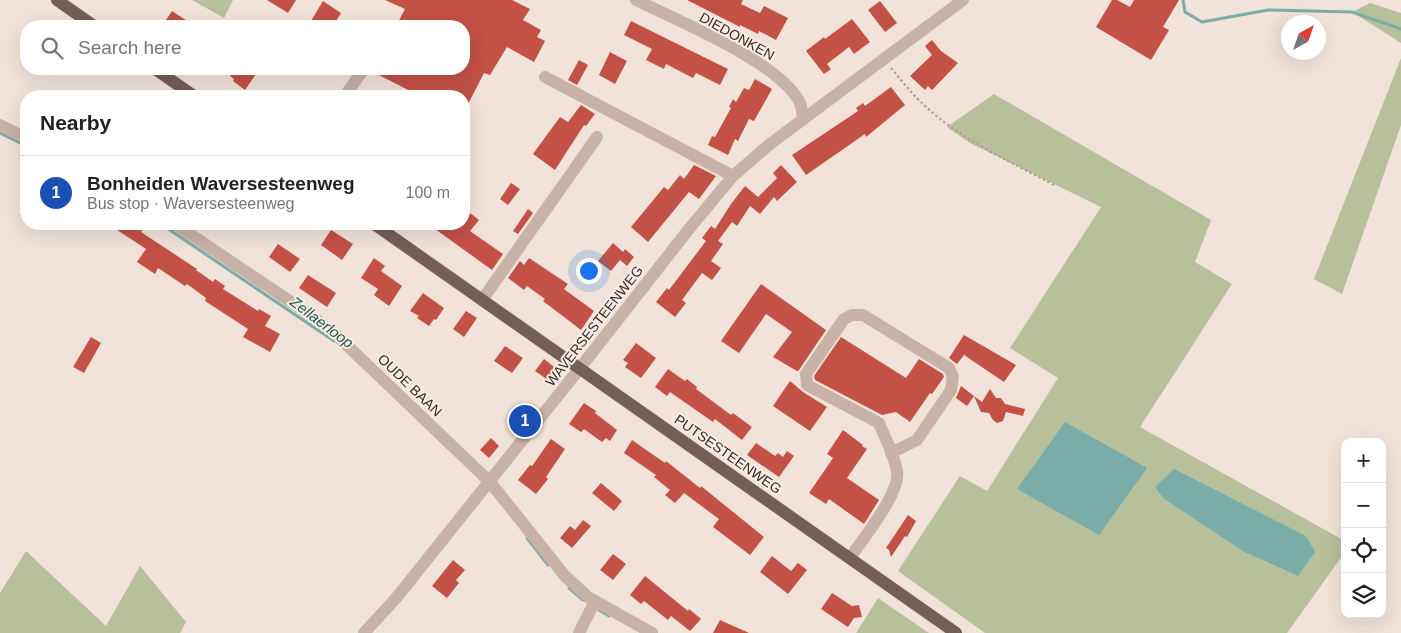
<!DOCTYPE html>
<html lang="en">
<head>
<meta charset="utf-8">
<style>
	body { margin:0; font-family:Helvetica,sans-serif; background:#f2f2f2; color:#222 }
	.controls { position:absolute; right:15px; bottom:15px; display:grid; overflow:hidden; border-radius:10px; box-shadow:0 5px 20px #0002 }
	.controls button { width:45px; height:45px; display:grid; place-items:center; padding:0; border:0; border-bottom:1px solid #e0e0e0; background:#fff; color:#222; font:25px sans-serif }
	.compass { position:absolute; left:1281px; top:15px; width:45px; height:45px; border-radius:50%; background:#fff; box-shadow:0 5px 20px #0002; rotate:40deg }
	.you { position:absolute; left:588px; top:270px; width:18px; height:18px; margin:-12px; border:4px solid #fff; border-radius:50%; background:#1a73e8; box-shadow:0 0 0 8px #1a73e833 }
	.badge { display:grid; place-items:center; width:32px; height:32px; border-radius:50%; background:#1e5550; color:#fff; font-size:16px; font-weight:700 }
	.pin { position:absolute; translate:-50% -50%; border:2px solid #fff; box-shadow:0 1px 5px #0006 }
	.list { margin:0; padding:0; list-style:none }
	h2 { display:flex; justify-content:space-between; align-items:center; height:65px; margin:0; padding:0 20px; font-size:21px }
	h2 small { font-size:16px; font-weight:400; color:#767676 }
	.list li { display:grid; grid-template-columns:32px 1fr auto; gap:15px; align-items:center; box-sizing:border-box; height:75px; padding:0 20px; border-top:1px solid #e0e0e0 }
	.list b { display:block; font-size:19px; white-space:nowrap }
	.list p { margin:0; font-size:16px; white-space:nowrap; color:#767676 }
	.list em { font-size:16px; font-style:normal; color:#767676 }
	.icon { flex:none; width:28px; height:28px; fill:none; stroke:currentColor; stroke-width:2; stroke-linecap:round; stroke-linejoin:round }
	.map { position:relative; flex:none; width:1401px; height:633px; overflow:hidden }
	.search { position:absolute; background:#fff; box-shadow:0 5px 20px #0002; left:20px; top:20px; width:450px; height:55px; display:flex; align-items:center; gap:12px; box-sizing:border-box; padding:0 18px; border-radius:20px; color:#767676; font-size:19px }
	.panel { position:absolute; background:#fff; box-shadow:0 5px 20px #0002; left:20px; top:90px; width:450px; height:140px; border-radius:20px }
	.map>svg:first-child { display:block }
	.green { fill:#b8bf9b; fill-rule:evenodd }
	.water { fill:#7aada7 }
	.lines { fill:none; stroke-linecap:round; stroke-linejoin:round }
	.stream { stroke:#7aada7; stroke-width:3 }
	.building { fill:#c35146 }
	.path { stroke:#b49b91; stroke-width:2; stroke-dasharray:2.5 2.5; stroke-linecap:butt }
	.minor { stroke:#c8b1a6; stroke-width:12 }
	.major { stroke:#765e58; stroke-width:12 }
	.labels { text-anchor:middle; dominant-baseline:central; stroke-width:4; stroke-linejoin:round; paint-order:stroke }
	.street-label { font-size:14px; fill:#352927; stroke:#f9ede6 }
	.water-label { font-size:15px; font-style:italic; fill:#1e5550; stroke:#f9ede6 }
</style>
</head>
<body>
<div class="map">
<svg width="1401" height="633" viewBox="0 0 1401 633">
	<rect width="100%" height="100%" fill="#f1e3da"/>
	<path class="green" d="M192,0H233L224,18Z
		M1370,3L1401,13V43L1352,12Z
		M1401,58V125L1342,294L1314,279Z
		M994,94L1211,220L1195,262L1232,284L1140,427L1345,541V552L1287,633H985L898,571L960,476L987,491L1058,378L1010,348L1101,207L970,143L947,127ZM1164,499L1298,576L1244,552Z
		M26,551L106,626L140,566L186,622L180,633H0V593Z
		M878,598L929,633H856Z"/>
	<path class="water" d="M1065,422L1147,468L1099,535L1017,489Z
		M1174,469L1306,536L1315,552L1298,576L1244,552L1164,499L1155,487Z"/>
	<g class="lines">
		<path class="stream" d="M1183,0L1185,12L1202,22L1268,10L1352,12L1401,29
			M0,133L26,146
			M161,224L334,341
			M527,538L548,565
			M569,588L583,600
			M599,610L609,616"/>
	</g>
	<path class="building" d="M267,0H296L288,13Z
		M385,0H512L530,9L523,20L541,30L537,37L545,41L534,62L507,47L490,75L484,73L464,112V96H420L371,71V69H464V26H396L405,9Z
		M687,0H743L741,4L760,13L764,6L788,18L776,40L759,31L758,34L740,25V27Z
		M1112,0H1117L1130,7L1134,0H1179L1163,27L1169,30L1151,60L1096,27Z
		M323,1L341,13L333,26H308Z
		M880,1L897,23L885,32L868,10Z
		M172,11L195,26H162Z
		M852,19L870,42L854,54L849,47L827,64L831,69L824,74L806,51L824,37L825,39Z
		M631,21L728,69L720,85L696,73L693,78L666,64L664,69L646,60L652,49L624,35Z
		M932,40L941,51L958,63L932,90L928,86L925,90L910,76L932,55L925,46Z
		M610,52L627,61L615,84L599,75Z
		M579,60L588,65L577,85L568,80Z
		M235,69H250L256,74L245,90L233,81L234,79L230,76Z
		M755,79L772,89L754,121L749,119L738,141L735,139L728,155L708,145L712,136L715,137L731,108L729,107L733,99L736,102L744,88L749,90Z
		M891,87L905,105L866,137L865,134L806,175L792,155L858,111L856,108L863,103L865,106Z
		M581,105L595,114L586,126L584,125L555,170L533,154L560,117L568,122Z
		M694,165L716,176L699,199L689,192L648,242L631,227L664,187L668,190L680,175L684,179Z
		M781,165L797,182L777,201L774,197L760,214L750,206L737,226L732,222L718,241L723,244L711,261L721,268L712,280L702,273L682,300L686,303L675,317L656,302L667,288L669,290L706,241L702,238L711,226L715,229L731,204L745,186L758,197L777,178L773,173Z
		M511,183L520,189L508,205L500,199Z
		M528,209L533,213L518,234L513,231Z
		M470,213L479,220L470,231L503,254L492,270L428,224H464Z
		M108,224H135L143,229L141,232L197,269L196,270L213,282L215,279L225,286L223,289L258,311L259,309L271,316L265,326L280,334L270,352L243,337L248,329L205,301L206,298L187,284L185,286L158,268L155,274L137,262L146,249Z
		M331,230L353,244L342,260L321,245Z
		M613,243L623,252L625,249L634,257L627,266L620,260L611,271L598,261Z
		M278,244L300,259L290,272L269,257Z
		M374,258L385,266L381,271L402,286L389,306L374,295L378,289L361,278Z
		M529,258L568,284L564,289L594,311L581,330L543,301L545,299L527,286L524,290L508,278L520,261L524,265Z
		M308,275L336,293L327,307L299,288Z
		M761,284L826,330L799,370L797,371L773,357L792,332L766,314L739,353L721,341Z
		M423,293L444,308L436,320L434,319L429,326L417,318L419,316L410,311Z
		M466,311L477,318L464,337L453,329Z
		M964,335L1016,365L1004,382L964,355L957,364L949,358Z
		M91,337L101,343L84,373L73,367Z
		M841,337L906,378L919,359L943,374L944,377L932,394L930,393L910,422L896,412L882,415L815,380L814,376Z
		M636,343L656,358L641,378L625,367L628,363L623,360Z
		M505,346L523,358L512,373L494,361Z
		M544,359L562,373L554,384L535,371Z
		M668,369L685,381L687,379L697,387L696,389L731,415L733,413L752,427L742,440L715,419L713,422L670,392L667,396L655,387Z
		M790,381L803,392L827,407L810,431L773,406Z
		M961,386L974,396L967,406L956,398Z
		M990,389L996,398H1001L1005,404L1025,409L1023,416L1006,412L1003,421L997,423L993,420L989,413L981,412L974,396L982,402Z
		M584,403L596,411L595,413L617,430L610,441L606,438L602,442L584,429L581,432L569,424Z
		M843,430L863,445L862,446L867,449L847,478L879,500L864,524L829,499L826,504L809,493L833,458L827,454Z
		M491,438L499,446L489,458L480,450Z
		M551,439L565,449L546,477L548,479L536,494L518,480L530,465L532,466Z
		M632,440L665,463L666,461L700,488L701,486L764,537L750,555L713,527L719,519L684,493L675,503L665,495L670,490L654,477L656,475L624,453Z
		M756,443L775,456L778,453L783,457L787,451L794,456L779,477L747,455Z
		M601,483L622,501L614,511L592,493Z
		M908,515L916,521L907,537L905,536L891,557L889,550L886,548Z
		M583,520L591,526L572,548L560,538L570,526L575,530Z
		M613,554L626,564L613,580L600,570Z
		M772,556L791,571L798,563L807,570L788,594L760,572Z
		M453,560L465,570L456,580L459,583L447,598L432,586Z
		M645,576L688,611L689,609L701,619L690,631L671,616L668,620L644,601L641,604L630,595Z
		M832,593L852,606L859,605L862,617L854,618L848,627L821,609Z
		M720,620L749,633H713Z"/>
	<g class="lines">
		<path class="path" d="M891,68C902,81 912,94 924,105C957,137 1014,164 1054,185"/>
		<path class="minor" d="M636,0C676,20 782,63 800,103C802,107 802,113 803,118
			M545,77L733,176
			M345,96L363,70
			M0,125L26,138
			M175,224L309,314L334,333L490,482L565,576L588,597L652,633
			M482,300L597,137
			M850,558C863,538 901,493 897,471C894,454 885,438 879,423L807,385L806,374L844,319L852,315H863L949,368L953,377L951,390L917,440L891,453
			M364,633L397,597L580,368L689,229L733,176L770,144L963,0
			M579,633L595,601"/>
		<path class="major" d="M57,0L94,26
			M155,69L194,96
			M374,224L956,633"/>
	</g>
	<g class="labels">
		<g class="street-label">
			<text transform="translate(737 36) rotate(29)">DIEDONKEN</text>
			<text transform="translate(594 326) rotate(-52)">WAVERSESTEENWEG</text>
			<text transform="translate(410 385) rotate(44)">OUDE BAAN</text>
			<text transform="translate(728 454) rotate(35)">PUTSESTEENWEG</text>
		</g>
		<g class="water-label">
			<text transform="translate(322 322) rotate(37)">Zellaerloop</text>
		</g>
	</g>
</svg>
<div class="controls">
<button>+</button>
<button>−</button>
<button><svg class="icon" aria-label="locate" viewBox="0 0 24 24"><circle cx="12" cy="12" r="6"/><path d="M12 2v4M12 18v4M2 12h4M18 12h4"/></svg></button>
<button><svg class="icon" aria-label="layers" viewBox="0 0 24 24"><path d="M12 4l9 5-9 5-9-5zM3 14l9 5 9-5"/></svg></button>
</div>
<svg class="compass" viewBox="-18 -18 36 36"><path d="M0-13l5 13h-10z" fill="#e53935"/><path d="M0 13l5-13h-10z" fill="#767676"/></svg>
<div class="you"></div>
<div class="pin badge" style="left:525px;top:421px;background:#1a4fb4">1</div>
<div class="search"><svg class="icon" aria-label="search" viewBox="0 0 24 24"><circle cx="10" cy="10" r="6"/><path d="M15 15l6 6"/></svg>Search here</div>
<section class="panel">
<h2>Nearby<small></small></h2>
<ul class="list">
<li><span class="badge" style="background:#1a4fb4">1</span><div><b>Bonheiden Waversesteenweg</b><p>Bus stop · Waversesteenweg</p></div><em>100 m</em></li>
</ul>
</section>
</div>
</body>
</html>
